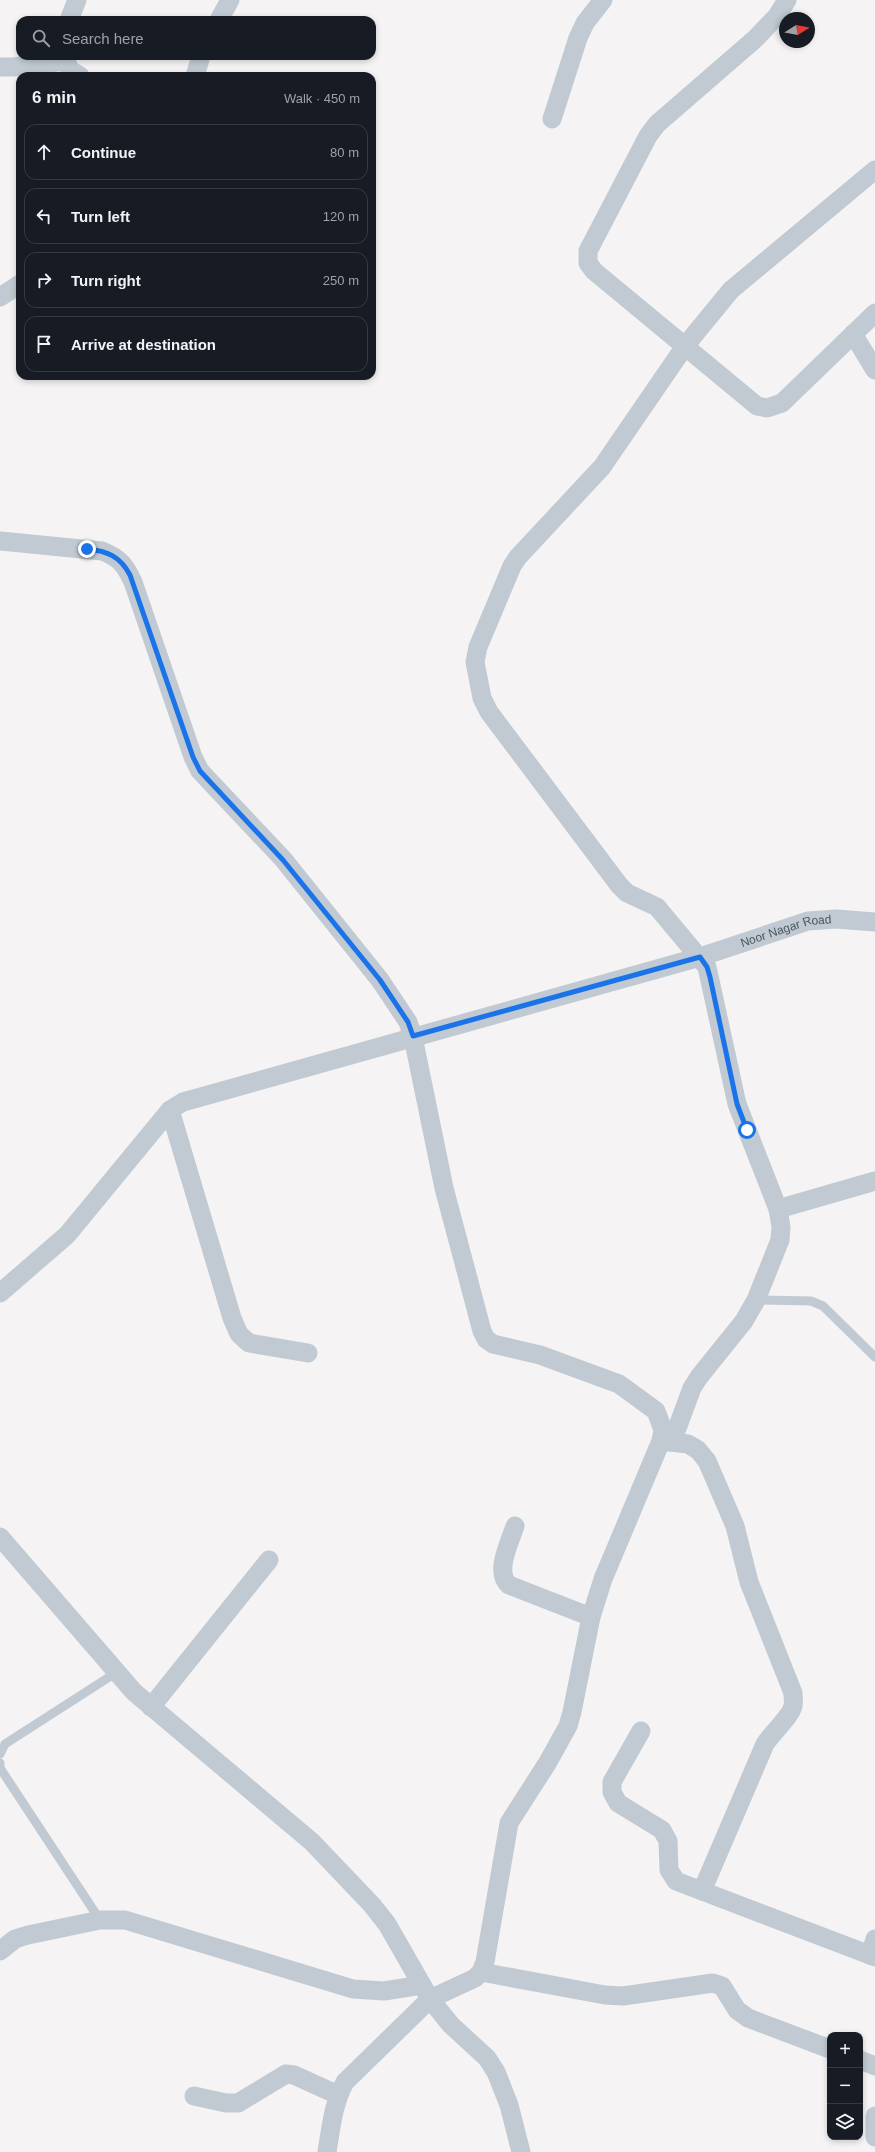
<!DOCTYPE html>
<html lang="en">
<head>
<meta charset="utf-8">
<style>
	body { margin:0; font-family:Arial,sans-serif; background:#20242c; color:#f1f3f6 }
	.controls { position:absolute; right:12px; bottom:12px; display:grid; overflow:hidden; border-radius:8px; box-shadow:0 2px 6px #0003 }
	.controls button { width:36px; height:36px; display:grid; place-items:center; padding:0; border:0; border-bottom:1px solid #363941; background:#171b24; color:#f1f3f6; font:20px sans-serif }
	.compass { position:absolute; left:779px; top:12px; width:36px; height:36px; border-radius:50%; background:#171b24; box-shadow:0 2px 6px #0003; rotate:79deg }
	.stop { position:absolute; width:12px; height:12px; margin:-9px; border:3px solid #1a73e8; border-radius:50%; background:#fff }
	.stop.end { background:#1a73e8; border-color:#fff; box-shadow:0 1px 4px #0008 }
	.list { margin:0; padding:0; list-style:none }
	h2 { display:flex; justify-content:space-between; align-items:center; height:52px; margin:0; padding:0 16px; font-size:17px }
	h2 small { font-size:13px; font-weight:400; color:#9ea1a6 }
	.list li { display:grid; grid-template-columns:26px 1fr auto; gap:12px; align-items:center; box-sizing:border-box; height:56px; margin:0 8px 8px; padding:0 8px; border:1px solid #363941; border-radius:12px }
	.list b { display:block; font-size:15px; white-space:nowrap }
	.list em { font-size:13px; font-style:normal; color:#9ea1a6 }
	.icon { flex:none; width:22px; height:22px; fill:none; stroke:currentColor; stroke-width:2; stroke-linecap:round; stroke-linejoin:round }
	.map { position:relative; flex:none; width:875px; height:2152px; overflow:hidden }
	.search { position:absolute; background:#171b24; box-shadow:0 2px 6px #0003; left:16px; top:16px; width:360px; height:44px; display:flex; align-items:center; gap:10px; box-sizing:border-box; padding:0 14px; border-radius:12px; color:#9ea1a6; font-size:15px }
	.panel { position:absolute; background:#171b24; box-shadow:0 2px 6px #0003; left:16px; top:72px; width:360px; height:308px; border-radius:12px }
	.map>svg:first-child { display:block }
	.lines { fill:none; stroke-linecap:round; stroke-linejoin:round }
	.lane { stroke:#c1cad2; stroke-width:9 }
	.street { stroke:#c1cad2; stroke-width:19 }
	.route { stroke:#1a73e8; stroke-width:5 }
	.labels { text-anchor:middle; dominant-baseline:central; stroke-width:3.5; stroke-linejoin:round; paint-order:stroke }
	.street-label { font-size:12px; fill:#4a5661; stroke:#fff }
</style>
</head>
<body>
<div class="map">
<svg width="875" height="2152" viewBox="0 0 875 2152">
	<rect width="100%" height="100%" fill="#f5f3f3"/>
	<g class="lines">
		<path class="lane" d="M756,1300L811,1301L823,1306L875,1357
			M0,1754L5,1744L117,1672
			M0,1763V1768L100,1920"/>
		<g class="street">
			<path d="M787,0L777,16L755,39L657,124L648,136L588,251V263L594,271L757,406L767,408L782,403L875,313"/>
			<path d="M69,20L77,0"/>
			<path d="M219,20L230,0"/>
			<path d="M64,56L70,70L80,76"/>
			<path d="M0,67H13L66,61"/>
			<path d="M195,76L201,56"/>
			<path d="M552,119L578,38L585,23L603,0"/>
			<path d="M0,297L20,284"/>
			<path d="M853,334L875,370"/>
			<path d="M0,541L102,551C120,558 125,565 133,582L193,757L200,771L283,859L380,980L408,1022L413,1037L444,1188L482,1331L486,1339L493,1344L540,1355L619,1384L656,1411L663,1430L661,1441L603,1579L591,1617L572,1712L568,1726L548,1762L509,1823L485,1962L481,1972L475,1978L430,1999L345,2082C333,2104 331,2128 327,2152"/>
			<path d="M170,1110L232,1318L239,1334L249,1343L308,1353"/>
			<path d="M778,1209L875,1181"/>
			<path id="s1" d="M0,1293L67,1235L170,1110L183,1102L700,957L808,921L836,919L875,922"/>
			<path d="M661,1441L688,1444L698,1450L707,1461L735,1526L749,1582L793,1693C793,1697 794,1702 793,1706C791,1716 772,1733 765,1744L702,1891"/>
			<path d="M672,1442L692,1388L699,1377L744,1321L756,1300L780,1240L781,1227L778,1209L737,1104L707,967L657,907L627,893L619,885L489,712L482,698L475,662L478,647L512,566L518,557L602,467L685,346L731,290L875,170"/>
			<path d="M515,1526C510,1542 494,1572 509,1585L591,1617"/>
			<path d="M0,1537L134,1692L312,1842L372,1905L387,1924L430,1999L451,2025L487,2058L496,2072L509,2105L521,2152"/>
			<path d="M151,1707L269,1560"/>
			<path d="M641,1731L612,1782V1792L618,1803L662,1830L668,1841L669,1870L676,1881L875,1957"/>
			<path d="M0,1951L15,1939L28,1935L100,1920H125L353,1989L384,1991L422,1985"/>
			<path d="M870,1955L875,1939"/>
			<path d="M481,1972L605,1995L623,1996L713,1983L722,1986L737,2010L748,2018L830,2049"/>
			<path d="M860,2060L875,2066"/>
			<path d="M194,2096L226,2103H238L286,2074L294,2075L338,2095"/>
			<path d="M875,2116V2137"/>
		</g>
	</g>
	<g class="lines">
		<path class="route" d="M87,549C107,551 120,556 130,575L193,757L200,771L283,860L380,980L408,1022L413,1036L700,957L707,967L710,977L737,1104L747,1130"/>
	</g>
	<g class="labels">
		<g class="street-label">
			<text stroke="none"><textPath href="#s1" startOffset="893">Noor Nagar Road</textPath></text>
		</g>
	</g>
</svg>
<div class="controls">
<button>+</button>
<button>−</button>
<button><svg class="icon" aria-label="layers" viewBox="0 0 24 24"><path d="M12 4l9 5-9 5-9-5zM3 14l9 5 9-5"/></svg></button>
</div>
<svg class="compass" viewBox="-18 -18 36 36"><path d="M0-13l5 13h-10z" fill="#e53935"/><path d="M0 13l5-13h-10z" fill="#9ea1a6"/></svg>
<div class="stop" style="left:747px;top:1130px"></div>
<div class="stop end" style="left:87px;top:549px"></div>
<div class="search"><svg class="icon" aria-label="search" viewBox="0 0 24 24"><circle cx="10" cy="10" r="6"/><path d="M15 15l6 6"/></svg>Search here</div>
<section class="panel">
<h2>6 min<small>Walk · 450 m</small></h2>
<ul class="list">
<li><svg class="icon" aria-label="ahead" viewBox="0 0 24 24"><path d="M12 20V5M6 11l6-6 6 6"/></svg><div><b>Continue</b></div><em>80 m</em></li>
<li><svg class="icon" aria-label="left" viewBox="0 0 24 24"><path d="M17 20v-9H6M10 6l-5 5 5 5"/></svg><div><b>Turn left</b></div><em>120 m</em></li>
<li><svg class="icon" aria-label="right" viewBox="0 0 24 24"><path d="M7 20v-9h11M14 6l5 5-5 5"/></svg><div><b>Turn right</b></div><em>250 m</em></li>
<li><svg class="icon" aria-label="arrive" viewBox="0 0 24 24"><path d="M6 21V4h12l-3 4 3 4H6"/></svg><div><b>Arrive at destination</b></div></li>
</ul>
</section>
</div>
</body>
</html>
